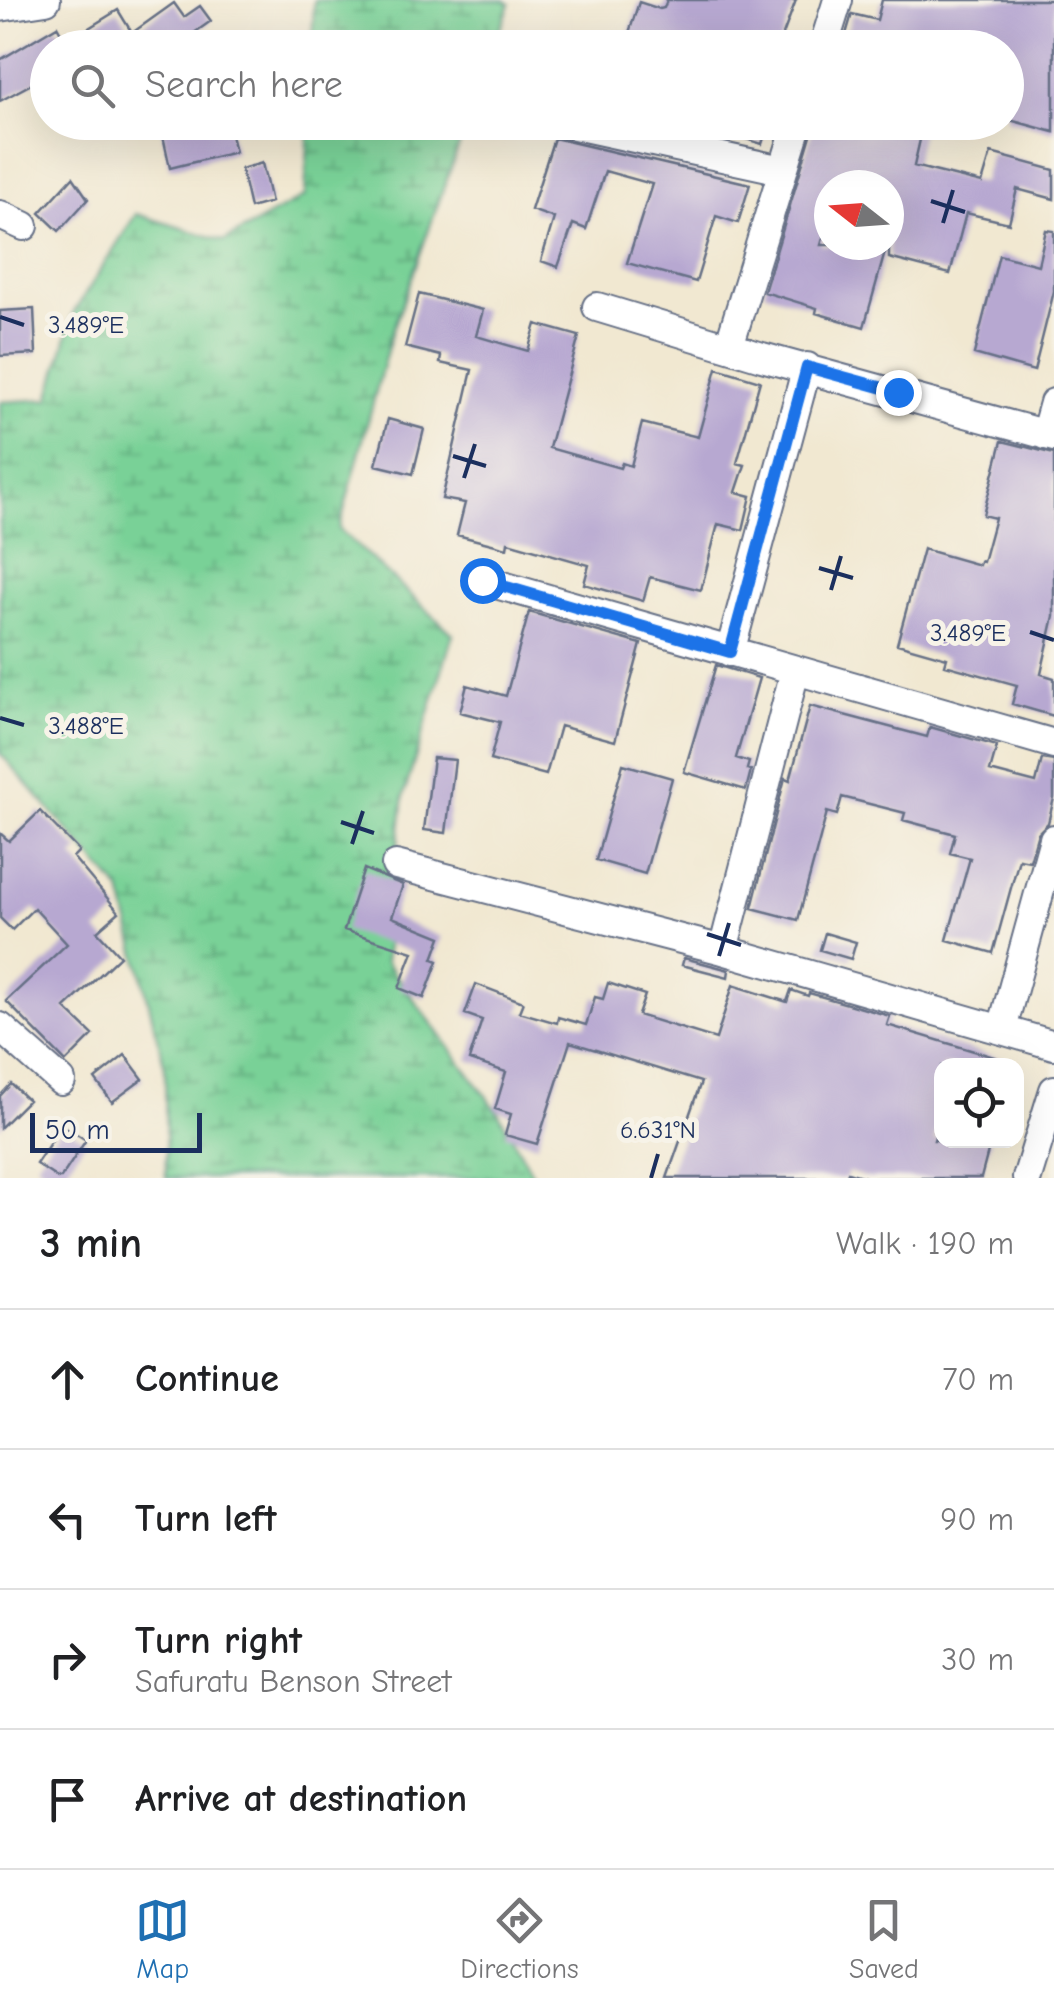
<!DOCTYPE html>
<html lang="en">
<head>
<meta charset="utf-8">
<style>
	body { margin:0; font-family:"Comic Neue",sans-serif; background:#f2f2f2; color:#202124 }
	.controls { position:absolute; right:30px; bottom:30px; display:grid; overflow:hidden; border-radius:20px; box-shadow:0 10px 40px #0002 }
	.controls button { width:90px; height:90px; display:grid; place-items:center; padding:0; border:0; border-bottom:2px solid #e0e0e0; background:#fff; color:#202124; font:50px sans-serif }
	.compass { position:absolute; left:814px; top:170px; width:90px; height:90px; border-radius:50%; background:#fff; box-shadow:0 10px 40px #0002; rotate:287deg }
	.scale { position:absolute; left:30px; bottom:25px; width:172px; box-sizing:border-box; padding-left:10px; border:5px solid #1b2f5e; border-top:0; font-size:28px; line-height:35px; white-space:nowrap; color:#1b2f5e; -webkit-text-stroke:8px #f7f3e8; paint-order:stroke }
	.stop { position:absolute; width:30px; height:30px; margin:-22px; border:8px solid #1a73e8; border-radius:50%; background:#fff }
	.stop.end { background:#1a73e8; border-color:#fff; box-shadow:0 2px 10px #0008 }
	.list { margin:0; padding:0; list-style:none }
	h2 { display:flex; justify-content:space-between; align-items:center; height:130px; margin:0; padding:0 40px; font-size:42px }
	h2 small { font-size:32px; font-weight:400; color:#757577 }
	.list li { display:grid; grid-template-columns:65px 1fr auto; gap:30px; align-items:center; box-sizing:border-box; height:140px; padding:0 40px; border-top:2px solid #e0e0e0 }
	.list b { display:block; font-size:38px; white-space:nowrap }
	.list p { margin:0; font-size:32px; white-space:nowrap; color:#757577 }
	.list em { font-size:32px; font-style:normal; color:#757577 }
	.icon { flex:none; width:55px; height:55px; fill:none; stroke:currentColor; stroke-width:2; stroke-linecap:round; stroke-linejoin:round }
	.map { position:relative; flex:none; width:1054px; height:1178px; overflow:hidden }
	.search { position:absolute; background:#fff; box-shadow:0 10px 40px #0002; left:30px; right:30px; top:30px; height:110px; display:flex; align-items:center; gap:25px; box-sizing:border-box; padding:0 35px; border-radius:55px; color:#757577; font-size:38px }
	.sheet { height:690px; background:#fff }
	nav { display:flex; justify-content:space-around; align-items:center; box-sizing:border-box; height:140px; border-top:2px solid #e0e0e0; background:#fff; font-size:28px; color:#757577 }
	nav a { display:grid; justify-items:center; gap:5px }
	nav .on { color:#1f6fb2 }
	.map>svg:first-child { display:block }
	.wetland { fill:url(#wetland-marsh); stroke:#4a807a; stroke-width:2.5 }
	.building { fill:#b7a8d1 }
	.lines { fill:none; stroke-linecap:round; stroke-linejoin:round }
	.minor-casing { stroke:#667086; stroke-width:32 }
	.minor { stroke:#fff; stroke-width:28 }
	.route { stroke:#1a73e8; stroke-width:12 }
	.ticks { fill:none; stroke:#1b2f5e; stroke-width:4 }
	.ticks-label { font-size:25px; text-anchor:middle; fill:#1b2f5e; stroke:#f7f3e8; stroke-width:10; stroke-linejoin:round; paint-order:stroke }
</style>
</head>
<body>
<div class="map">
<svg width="1054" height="1178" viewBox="0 0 1054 1178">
	<defs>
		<pattern id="wetland-marsh" width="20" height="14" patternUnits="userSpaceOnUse" patternTransform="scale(2.5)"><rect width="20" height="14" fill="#79d197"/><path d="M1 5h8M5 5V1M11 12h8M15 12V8" fill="none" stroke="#62aa7e"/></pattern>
	</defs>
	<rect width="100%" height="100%" fill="#f7f3e8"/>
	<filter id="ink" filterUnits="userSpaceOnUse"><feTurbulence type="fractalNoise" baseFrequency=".01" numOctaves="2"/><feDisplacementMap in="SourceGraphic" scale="20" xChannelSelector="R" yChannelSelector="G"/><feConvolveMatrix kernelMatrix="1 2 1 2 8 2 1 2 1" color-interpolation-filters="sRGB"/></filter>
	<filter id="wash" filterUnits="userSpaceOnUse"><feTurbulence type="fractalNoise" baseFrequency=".0048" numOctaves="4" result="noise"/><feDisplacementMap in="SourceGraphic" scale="40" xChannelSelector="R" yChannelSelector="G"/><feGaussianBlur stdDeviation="2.25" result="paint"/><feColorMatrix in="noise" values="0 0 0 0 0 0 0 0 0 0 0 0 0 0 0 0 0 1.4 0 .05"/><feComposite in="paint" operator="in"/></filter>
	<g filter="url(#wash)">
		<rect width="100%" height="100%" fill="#f1e8d1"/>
		<path class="wetland" d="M314,0H504L510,4L494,47L312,48Z
			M309,123H467L392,332L339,529L453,634L404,795L385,961L498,1112L535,1178H166L165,1068L121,891L0,753V402L49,399L74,312L136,214L224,241L305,196Z"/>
		<g id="blocks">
			<path class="building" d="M667,0H796L778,48H624L639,2L660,9L664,8Z
				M882,0H1054V132L1006,119V48H842L852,14L877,20Z
				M174,3L184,17L200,6L211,21L194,33L204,48H48V75L0,101V60L57,26L66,42L118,10L132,33Z
				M160,122H228L235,152L170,168Z
				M743,122H769L762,144L739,137Z
				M815,122H924L914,166L982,183L991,153L1054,170V199L1017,189L1009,223L966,213L950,274L889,258V185H829V217L821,245H887L864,327L816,313L817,308L764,292Z
				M554,138L750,184L738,223L716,216L696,282L627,263L652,184L605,171L586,229L573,224L558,267L541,261L554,218L531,210Z
				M262,163L271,202L250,208L241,169Z
				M73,177L88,199L59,231L40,213Z
				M1046,230L1054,231V291L1034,371L974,354L999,255L1038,265Z
				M419,294L483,310L476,336L528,351L536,324L579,336L549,448L620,468L622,463L631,466L642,423L698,437L717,368L760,381L737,463L745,465L736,492L751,496L743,530L718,524L701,590L650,577L643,601L584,584L589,565L508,542L507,548L457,535L465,503L442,499L472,370L440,363L441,356L405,347Z
				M34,309L36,354L0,356V311Z
				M388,419L424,429L413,474L376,465Z
				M1002,441L1054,454V616L1041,674L1054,678V716L1012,704L1017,685L945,665L947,658L897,644L923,549L979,565L980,561L983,562L995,518L983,515Z
				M529,612L641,644L615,741L560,726L546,775L490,760L500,722L460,712L467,685L506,696Z
				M716,665L759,678L736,758L749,762L747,769L751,770L746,790L684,772Z
				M810,706L927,737L930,727L997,746L990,771L1036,783L1042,759L1054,761V798L1048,823L1038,833L1030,861L1019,859L993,953L947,940L970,858L950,853L955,834L903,820L905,813L842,797L837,815L827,812L798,920L752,908L785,778L790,780Z
				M433,758L455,760L446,833L424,830Z
				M623,764L672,778L645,874L596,860Z
				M40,811L79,851L73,857L119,912L97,931L120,956L65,1008L93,1035L66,1062L6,1001L67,944L34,908L12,930L0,918V833L9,841Z
				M364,869L403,885L392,917L441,937L433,959L438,961L424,998L399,988L413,952L344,930Z
				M825,933L856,942L851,959L820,950Z
				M684,958L729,970L728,977L682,965Z
				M608,983L645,995L638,1015L716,1039L733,985L787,1002L791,990L808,996L809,993L890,1016L887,1025L1004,1060V1066H942V1112L934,1140H991L981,1178H868L848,1172L846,1178H667L701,1082L570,1042L537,1144L505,1135L511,1114L495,1109L506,1072L469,1060L482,1020L465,1014L476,984L523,1002L519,1012L557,1023L558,1017L586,1025L595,997L603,999Z
				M125,1055L143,1079L112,1102L95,1079Z
				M11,1084L28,1100L0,1128V1096Z
				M62,1125L86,1140L61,1178H57L36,1164Z"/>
		</g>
	</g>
	<g filter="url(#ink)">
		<use href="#blocks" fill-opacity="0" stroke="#667086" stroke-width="2.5"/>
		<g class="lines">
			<defs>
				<path id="minor" d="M0,7L46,0
					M823,48L838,0
					M561,122L782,170
					M0,215L24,226
					M597,307L762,357L1054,437
					M729,346L798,122
					M1045,435L1054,403
					M482,580L1054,744
					M730,652L807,367
					M396,865L723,950L1054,1045
					M723,950L795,671
					M0,1027L61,1081
					M1002,1029L1054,839
					M1027,1178L1054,1090"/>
			</defs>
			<use href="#minor" class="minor-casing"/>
			<use href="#minor" class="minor"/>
		</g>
	</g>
	<g class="lines" filter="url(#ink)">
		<path class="route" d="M482,580L730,652L807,367L898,392"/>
	</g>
	<path class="ticks" d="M931,201L965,212M943,223L953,190M0,317L24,325M453,456L486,466M464,478L475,444M819,568L853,578M831,590L841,556M1030,632L1054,640M0,718L24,725M341,822L374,833M352,844L363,811M707,934L741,945M719,956L729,923M651,1178L658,1154"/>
	<g class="ticks-label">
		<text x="86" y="333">3.489°E</text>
		<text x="968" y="641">3.489°E</text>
		<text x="86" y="734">3.488°E</text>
		<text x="658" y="1138">6.631°N</text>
	</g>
</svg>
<div class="controls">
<button><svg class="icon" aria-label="locate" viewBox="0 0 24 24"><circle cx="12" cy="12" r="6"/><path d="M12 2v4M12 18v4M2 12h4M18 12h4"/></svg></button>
</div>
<svg class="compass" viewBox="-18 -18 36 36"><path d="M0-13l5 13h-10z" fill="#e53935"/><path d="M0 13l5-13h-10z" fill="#757577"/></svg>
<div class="scale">50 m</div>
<div class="stop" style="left:482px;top:580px"></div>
<div class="stop end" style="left:898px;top:392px"></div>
<div class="search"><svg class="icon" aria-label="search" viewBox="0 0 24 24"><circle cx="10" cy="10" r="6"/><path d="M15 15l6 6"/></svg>Search here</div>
</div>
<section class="sheet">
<h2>3 min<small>Walk · 190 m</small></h2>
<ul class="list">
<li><svg class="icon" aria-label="ahead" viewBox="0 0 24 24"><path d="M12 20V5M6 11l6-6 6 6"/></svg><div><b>Continue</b></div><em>70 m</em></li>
<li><svg class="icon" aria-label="left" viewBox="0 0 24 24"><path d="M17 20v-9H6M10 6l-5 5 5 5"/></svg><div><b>Turn left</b></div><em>90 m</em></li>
<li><svg class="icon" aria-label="right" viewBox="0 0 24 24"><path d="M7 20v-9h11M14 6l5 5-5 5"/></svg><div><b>Turn right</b><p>Safuratu Benson Street</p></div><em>30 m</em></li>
<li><svg class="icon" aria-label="arrive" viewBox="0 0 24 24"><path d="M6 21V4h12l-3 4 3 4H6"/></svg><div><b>Arrive at destination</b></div></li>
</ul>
</section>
<nav>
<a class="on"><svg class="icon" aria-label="map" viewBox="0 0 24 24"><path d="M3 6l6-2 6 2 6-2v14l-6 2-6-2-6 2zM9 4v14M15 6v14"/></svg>Map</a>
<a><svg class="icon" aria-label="directions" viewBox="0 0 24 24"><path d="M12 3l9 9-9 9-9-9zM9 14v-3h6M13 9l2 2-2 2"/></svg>Directions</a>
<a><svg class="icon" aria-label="saved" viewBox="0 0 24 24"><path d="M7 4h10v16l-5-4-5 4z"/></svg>Saved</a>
</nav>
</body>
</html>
